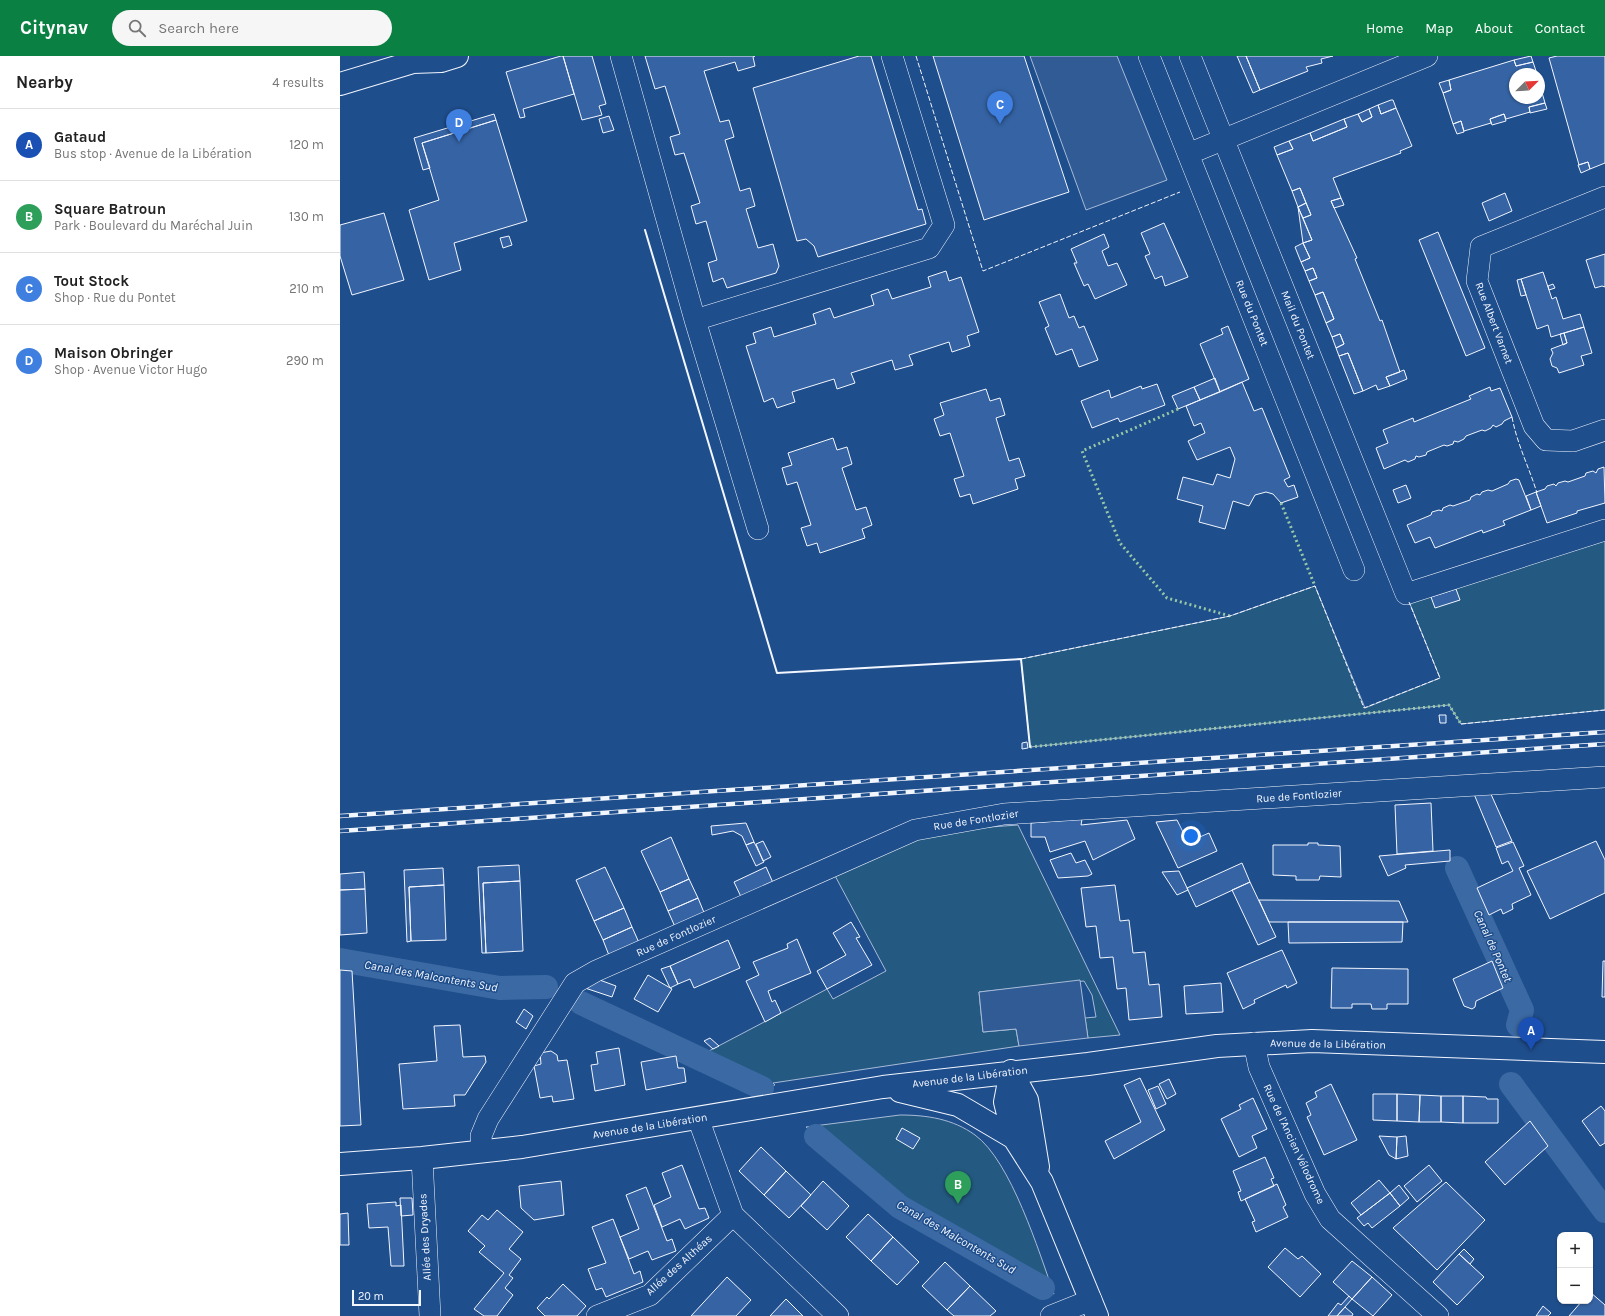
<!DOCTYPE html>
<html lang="en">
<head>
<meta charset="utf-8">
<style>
	body { margin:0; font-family:Karla,sans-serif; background:#f6f6f6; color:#222 }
	.controls { position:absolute; right:12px; bottom:12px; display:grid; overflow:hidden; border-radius:8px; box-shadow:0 1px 3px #0004 }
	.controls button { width:36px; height:36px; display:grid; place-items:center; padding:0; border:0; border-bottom:1px solid #e0e0e0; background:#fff; color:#222; font:20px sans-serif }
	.compass { position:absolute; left:1169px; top:12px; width:36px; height:36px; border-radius:50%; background:#fff; box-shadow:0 1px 3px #0004; rotate:66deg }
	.scale { position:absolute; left:12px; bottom:10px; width:69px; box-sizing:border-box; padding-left:4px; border:2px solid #f2f6ff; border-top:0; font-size:11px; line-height:14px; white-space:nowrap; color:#f2f6ff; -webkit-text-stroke:3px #1f4e8c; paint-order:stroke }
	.you { position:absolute; left:851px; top:780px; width:14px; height:14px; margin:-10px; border:3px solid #fff; border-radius:50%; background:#1a73e8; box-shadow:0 0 0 6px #1a73e833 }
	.badge { display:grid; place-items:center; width:26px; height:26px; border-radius:50%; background:#0b8043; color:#fff; font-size:13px; font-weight:700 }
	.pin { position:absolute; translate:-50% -33px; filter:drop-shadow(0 1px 2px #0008) }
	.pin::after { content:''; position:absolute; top:21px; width:14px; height:12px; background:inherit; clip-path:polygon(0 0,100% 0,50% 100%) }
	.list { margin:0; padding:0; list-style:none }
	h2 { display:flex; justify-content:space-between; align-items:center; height:52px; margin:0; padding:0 16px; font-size:17px }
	h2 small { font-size:13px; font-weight:400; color:#767676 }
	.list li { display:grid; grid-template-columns:26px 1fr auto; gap:12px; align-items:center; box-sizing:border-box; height:72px; padding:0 16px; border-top:1px solid #e0e0e0 }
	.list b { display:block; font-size:15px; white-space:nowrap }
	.list p { margin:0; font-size:13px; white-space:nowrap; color:#767676 }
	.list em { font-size:13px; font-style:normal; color:#767676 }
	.icon { flex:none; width:22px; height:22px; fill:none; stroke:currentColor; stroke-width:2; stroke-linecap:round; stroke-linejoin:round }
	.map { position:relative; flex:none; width:1265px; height:1260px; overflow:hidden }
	header { display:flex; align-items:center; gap:24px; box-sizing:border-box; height:56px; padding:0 20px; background:#0b8043; color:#fff }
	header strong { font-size:19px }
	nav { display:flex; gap:22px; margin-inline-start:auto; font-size:14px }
	.search { width:280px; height:36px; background:#f6f6f6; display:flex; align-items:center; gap:10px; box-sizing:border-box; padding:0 14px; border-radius:22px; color:#767676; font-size:15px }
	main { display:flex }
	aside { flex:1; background:#fff }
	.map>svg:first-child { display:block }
	.green { fill:#245a82; stroke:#a8bbd7 }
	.parking { fill:#305b95; stroke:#a8bbd7 }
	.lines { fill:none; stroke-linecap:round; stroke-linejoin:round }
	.canal { stroke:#3b69a3; stroke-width:24 }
	.building { fill:#3563a3; stroke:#f2f6ff }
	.street-casing { stroke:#f2f6ff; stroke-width:22 }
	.secondary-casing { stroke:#f2f6ff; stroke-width:24 }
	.street { stroke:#1f4e8c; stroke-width:21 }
	.secondary { stroke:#1f4e8c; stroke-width:22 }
	.rail-casing { stroke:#f2f6ff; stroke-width:4.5 }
	.rail { stroke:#1f4e8c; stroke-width:3; stroke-dasharray:9; stroke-linecap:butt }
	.hedge { stroke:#97c8a6; stroke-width:3; stroke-dasharray:2 3; stroke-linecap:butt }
	.fence { stroke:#f2f6ff; stroke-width:1; stroke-dasharray:5 2; stroke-linecap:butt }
	.wall { stroke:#f2f6ff; stroke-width:2 }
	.labels { text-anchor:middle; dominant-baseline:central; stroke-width:3; stroke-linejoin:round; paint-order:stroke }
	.street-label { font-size:11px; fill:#f2f6ff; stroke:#1f4e8c }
	.water-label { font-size:12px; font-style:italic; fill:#f2f6ff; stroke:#1f4e8c }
</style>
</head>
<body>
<header>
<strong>Citynav</strong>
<div class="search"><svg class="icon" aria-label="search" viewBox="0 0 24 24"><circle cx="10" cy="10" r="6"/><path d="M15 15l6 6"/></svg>Search here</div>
<nav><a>Home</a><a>Map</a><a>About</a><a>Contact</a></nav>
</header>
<main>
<aside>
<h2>Nearby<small>4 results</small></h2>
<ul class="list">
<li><span class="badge" style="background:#1a4fb4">A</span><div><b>Gataud</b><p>Bus stop · Avenue de la Libération</p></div><em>120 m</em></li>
<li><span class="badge" style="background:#2e9e5b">B</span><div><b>Square Batroun</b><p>Park · Boulevard du Maréchal Juin</p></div><em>130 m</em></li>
<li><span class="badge" style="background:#3f7fe0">C</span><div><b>Tout Stock</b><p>Shop · Rue du Pontet</p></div><em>210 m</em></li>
<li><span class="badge" style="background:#3f7fe0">D</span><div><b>Maison Obringer</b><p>Shop · Avenue Victor Hugo</p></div><em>290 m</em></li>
</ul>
</aside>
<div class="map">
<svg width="1265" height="1260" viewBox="0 0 1265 1260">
	<rect width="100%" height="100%" fill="#1f4e8c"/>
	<path class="green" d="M1265,474V654L1121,668L1109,649L690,691L681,603L890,560L975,530L1025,652L1100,622L1066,538Z
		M678,769L780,979L748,982L745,962L756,961L752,939L744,925L639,936L643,976L676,973L679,990L433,1027L435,1029L427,1031L367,996L487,933L493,943L546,915L493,816L557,788L622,773Z
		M560,1059C587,1059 613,1063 635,1079C671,1105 699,1196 714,1238L560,1151L466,1071Z"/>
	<path class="parking" d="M690,0H777L827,124L746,154Z
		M740,924L748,982L679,990L676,973L643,976L639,936Z"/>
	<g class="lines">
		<path class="canal" d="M1117,812L1182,954L1178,969
			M0,904L160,932L206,931
			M241,947L422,1032
			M1171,1028L1265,1155
			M476,1080L560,1151L703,1232"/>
	</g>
	<path class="building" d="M221,0H223L234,38L183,53L185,61L180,62L166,16Z
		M223,0H252L266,48L259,50L262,59L242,64Z
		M305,0H415L413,1L415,10L398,15L395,6L364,15L380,66L389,64L394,81L385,84L400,135L410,132L415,150L406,153L418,192L433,188L439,210L436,217L387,232L383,222L373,226L368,207L377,204L366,165L356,168L351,150L360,147L344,97L335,99L330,81L340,78L325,30L315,33Z
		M519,0H531L578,154L582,153L586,168L478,201L474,190L466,183L457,185L413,32Z
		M593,0H684L729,136L644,164Z
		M897,0H906L920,34L913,37Z
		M906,0H993L981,3L982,7L966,11L968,15L920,34Z
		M1191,0L1193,6L1176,10L1174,4Z
		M1217,0H1265V107L1250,113L1248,106L1239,109L1209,2Z
		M1174,4L1176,10L1193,6L1197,18H1175V42H1199V26L1205,47L1189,51L1190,56L1166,63L1164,58L1150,63L1151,67L1124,75L1121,65L1113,68L1103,37L1111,34L1109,24Z
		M1109,24L1111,34L1103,37L1099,27Z
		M1051,44H1053L1056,52L1041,58L1038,49Z
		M1205,47L1207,53L1190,57L1189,51Z
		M1038,49L1041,58L1056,52L1072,90L1060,95L1061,97L993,122L1001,142L991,145L1017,202L1015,203L1040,265L1042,264L1060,316L1046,321L1050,330L1038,334L1036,329L1023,335L1008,297L999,300L996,292L1004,288L1000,278L992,281L986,267L994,263L983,236L975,239L969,225L977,222L973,212L965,215L961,206L970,202L963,187L972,184L963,162L971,159L960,132L952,135L937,99L953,93L949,85L970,77L973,85L1007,71L1004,63L1018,58L1022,66L1032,61L1029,53Z
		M1029,53L1032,61L1022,66L1018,58Z
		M154,58L156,64L82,87L90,112L83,114L74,82Z
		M1164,58L1166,65L1152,69L1150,63Z
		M269,60L274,74L263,77L259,63Z
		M1004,63L1007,71L973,85L970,77Z
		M156,64L187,165L114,187L121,214L89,224L69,154L99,144L82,87Z
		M1121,65L1124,76L1117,78L1113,68Z
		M949,85L953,93L937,99L934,91Z
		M1248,106L1250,113L1241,117L1238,109Z
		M960,132L966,147L958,151L952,135Z
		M1165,137L1172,155L1149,165L1142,147Z
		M1001,142L1004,149L994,152L991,145Z
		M966,147L971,159L963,162L958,151Z
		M958,151L972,184L963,187Z
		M44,157L64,224L12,239L0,200V169Z
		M824,167L848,221L825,230L822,220L815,223L805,200L810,198L801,177Z
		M1098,176L1145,292L1126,300L1079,184Z
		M764,178L769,191L762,195L768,210L777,207L787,229L755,243L748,228L744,230L734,207H737L731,193Z
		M169,180L172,189L163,192L160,182Z
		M963,187L970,202L961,206L955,191Z
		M1265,198V231L1262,230L1255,232L1246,204Z
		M973,212L977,222L969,225L965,215Z
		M606,215L609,225L621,221L639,276L627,280L630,290L612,296L609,286L569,299L573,309L555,314L552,304L511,317L515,327L497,333L494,323L452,336L455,346L437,352L433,342L424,346L406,290L416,287L413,277L431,271L434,281L476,268L473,258L490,252L494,262L534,249L531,239L548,233L552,243L591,231L588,221Z
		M1203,216L1212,243L1216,241L1223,263L1240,258L1244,271L1211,281L1208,269L1197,273L1181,223Z
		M1181,223L1186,239L1181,240L1177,224Z
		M1213,228L1215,232L1209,234L1208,230Z
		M983,236L994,263L986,267L975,239Z
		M720,238L729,262L734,260L739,272L744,270L758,304L739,311L732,293L716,299L705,272L709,270L699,246Z
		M888,270L909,323L880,336L860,288L883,278L881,273Z
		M1244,271L1252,297L1241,300L1244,309L1219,317L1217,312L1212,310L1210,303L1213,297L1211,293L1227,287L1224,277Z
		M1224,277L1227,287L1223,289L1220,278Z
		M1000,278L1004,288L996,292L992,281Z
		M1008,297L1023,335L1014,338L999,300Z
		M1064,314L1067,323L1050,330L1046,321Z
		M875,322L880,336L860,344L854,331Z
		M902,326L914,355L922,352L950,421L944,424L948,431L954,429L958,441L941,447L933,438L926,436L915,439L909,450L893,445L885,473L859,466L863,450L837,443L843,421L873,429L877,418L890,422L895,403L890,391L857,404L848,385L865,377L861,367L854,370L846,350Z
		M817,328L825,349L780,366L778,362L752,372L741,345L769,334L771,342L801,330L802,333Z
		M854,331L860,344L838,353L832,340Z
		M1150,331L1151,335L1160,332L1172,361L1164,365L1162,368L1156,371L1153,369L1151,372L1145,375L1142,374L1126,380L1124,383L1118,386L1114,385L1113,388L1107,390L1104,389L1087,396L1086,399L1079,401L1076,400L1075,403L1068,406L1065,404L1044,413L1036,392L1048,387L1043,374L1073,362L1074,366L1131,343L1129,340Z
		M646,333L650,345L660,342L665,359L656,362L669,405L679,402L685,420L675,423L678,433L633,448L630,438L620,441L614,423L624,420L610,377L600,380L594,363L604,359L600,347Z
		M493,382L497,394L507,391L512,408L502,412L516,454L526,451L532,469L522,473L525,482L480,497L477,487L467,490L461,472L471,469L457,426L447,429L442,412L452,409L448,397Z
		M1264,411L1265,447L1237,455V457L1207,467L1196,436L1205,433L1207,430L1214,428L1216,430L1218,427L1225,425L1228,426L1245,420L1246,417L1253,415L1256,417L1258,413Z
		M1176,423L1179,424L1191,454L1163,465L1165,469L1143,477L1142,474L1095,492L1090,481L1075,487L1067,469L1091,459L1092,456L1099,454L1102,455L1103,452L1110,449L1113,450L1130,444L1131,441L1137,438L1140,439L1142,436L1148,434L1152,435L1168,428L1170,425Z
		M1066,429L1071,442L1058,447L1053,434Z
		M1196,436L1201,450L1191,454L1186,440Z
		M1116,533L1120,544L1095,552L1091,541Z
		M1099,659H1106V667H1100Z
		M687,686L688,692L682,693V687Z
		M1150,736L1172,785L1156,791L1134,738Z
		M1091,747L1093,795L1057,798L1055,749Z
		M742,763L741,769L787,764L795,783L753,804L745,785L710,796L705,781H691V767Z
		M837,764L848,786L869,777L877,795L838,812L816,766Z
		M406,767L414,786L406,789L402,780L393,775L372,779L371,770Z
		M331,781L349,823L320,836L301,795Z
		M423,785L431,801L423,805L416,788Z
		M1256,785L1265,804V837L1210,863L1187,815Z
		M414,786L424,806L416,810L406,789Z
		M1173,786L1184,810L1179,812L1191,839L1172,848L1173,853L1163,858L1161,853L1149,859L1137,832L1173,815L1168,805L1162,808L1156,792Z
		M968,787H978V789L1000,790L1001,821L980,820L979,824H956V820L933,819V789H968Z
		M1110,794V805L1065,809L1066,812L1048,820L1039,800Z
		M731,797L736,807L745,804L752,818L748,820L718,822L710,804Z
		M902,807L910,826L856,851L847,832Z
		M179,809L180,825L143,827L146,897H142L138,811Z
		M265,811L284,852L254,865L236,824Z
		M426,811L434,829L402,843L394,826Z
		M103,812L104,829L69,831L71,885L67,886L64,814Z
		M839,815L848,834L837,839L822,816Z
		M24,816L25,833L0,834V818Z
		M349,823L358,842L328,855L320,836Z
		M180,825L183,895L146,897L143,827Z
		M910,826L936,881L918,889L892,834Z
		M104,829L106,884L71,885L69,831Z
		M775,829L780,865L789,864L793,897L805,896L809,929L819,928L822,961L789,964L786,932L777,933L773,901L760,902L756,870L746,871L741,832Z
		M25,833L27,877L0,879V834Z
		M358,842L365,859L336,873L328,855Z
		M919,844L1059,845L1068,866H929Z
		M284,852L292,871L263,884L254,865Z
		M511,866L520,881L516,882L532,909L487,933L477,915L506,899L493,877Z
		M948,866H1063L1062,886L949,887Z
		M292,871L300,889L270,902L263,884Z
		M457,883L471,917L428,935L432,946L435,944L441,957L425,966L406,925L419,919L413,906L448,892L447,888Z
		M388,884L400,912L354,932L350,923L338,928L330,910Z
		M942,894L957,927L947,932L946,929L914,944L915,947L903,953L887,917Z
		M1152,905L1163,932L1136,945L1135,951L1132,953L1124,950L1113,923Z
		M1263,905H1265V941H1262Z
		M330,910L338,928L330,932L321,913Z
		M992,912L1068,913V948H1047V953H1032L1031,948H1012V952H991Z
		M0,914L12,915L21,1069L0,1070Z
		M308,919L332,933L318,956L294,943Z
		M257,923L276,930L272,941L242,931Z
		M881,927L883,956L846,958L844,930Z
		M184,953L193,960L186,973L176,966Z
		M120,969L123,1001L145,1000L146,1006L125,1039H114L115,1050L63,1053L59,1008L97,1005L94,970Z
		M370,982L379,990L373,993L364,985Z
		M279,992L285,1029L255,1035L251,1009L258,1008L256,996Z
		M211,995L217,999L218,1005L227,1004L234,1043L213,1046L212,1040L200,1042L194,1010L201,1008L200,997Z
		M336,1000L338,1012H344L346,1026L306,1034L301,1006Z
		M800,1022L825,1074L774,1103L765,1085L801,1066L784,1029Z
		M829,1023L836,1038L827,1043L819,1028Z
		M991,1028L1017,1084L984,1099L967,1061L971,1059L966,1047L977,1041L975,1036Z
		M818,1030L826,1048L816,1053L808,1034Z
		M1033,1038H1057V1065L1033,1064Z
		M1057,1038L1080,1039L1079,1066L1057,1065Z
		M1080,1039L1101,1040V1066H1079Z
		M1101,1040H1123V1067L1101,1066Z
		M1123,1040L1146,1041L1147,1043H1158V1067H1123Z
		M913,1042L927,1073L912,1080L917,1092L899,1101L881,1063L901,1053L899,1049Z
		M1261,1050L1265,1055V1087L1260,1090L1242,1065Z
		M1190,1065L1208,1090L1165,1129L1145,1106Z
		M562,1072L580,1082L573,1093L556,1083Z
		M1039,1080L1057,1081L1056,1103L1049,1099Z
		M1066,1080L1068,1100L1056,1103L1057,1081Z
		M421,1091L446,1115L424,1139L399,1115Z
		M925,1101L934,1122L931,1123L934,1130L901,1145L898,1136L901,1135L893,1115Z
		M342,1109L359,1153L365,1152L369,1162L345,1173L340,1163L322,1171L314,1149L331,1141L322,1117Z
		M1089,1109L1102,1125L1077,1146L1064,1130Z
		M446,1115L471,1139L449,1162L424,1139Z
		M1039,1124L1050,1137L1021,1159L1011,1147Z
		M221,1125L224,1159L194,1164L181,1152L179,1130Z
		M483,1125L509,1150L487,1174L461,1150Z
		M1106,1126L1145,1164L1097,1214L1053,1172Z
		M937,1128L946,1149L943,1151L948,1161L916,1176L912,1166L915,1165L905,1143Z
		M1059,1129L1069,1142L1060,1150L1050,1137Z
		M306,1131L327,1185L332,1183L336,1195L312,1204L308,1195L289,1203L280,1181L299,1173L286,1139Z
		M1050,1137L1060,1150L1032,1172L1028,1167L1024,1170L1017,1162Z
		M60,1142H72L73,1159L61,1160Z
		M56,1146V1150L61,1149L64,1210H51L48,1171L29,1172L27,1148Z
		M157,1154L183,1176L169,1193L181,1203L169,1219L173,1222L165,1232L173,1239L157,1260H144L134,1253L164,1217L139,1196L145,1190L128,1175L142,1159L148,1164Z
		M8,1157L9,1189H0V1158Z
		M528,1158L553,1181L531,1205L506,1181Z
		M273,1163L294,1218L300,1215L303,1226L266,1241L262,1232L256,1234L248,1213L266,1207L252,1171Z
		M553,1181L579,1206L557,1229L531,1205Z
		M945,1192L958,1203L962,1200L981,1218L960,1241L928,1211Z
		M1124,1193L1134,1203L1130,1208L1119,1198Z
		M1119,1198L1144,1221L1117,1249L1093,1226Z
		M1012,1205L1032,1221L1012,1243L993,1226Z
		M605,1206L630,1230L607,1254L582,1230Z
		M387,1221L411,1244L396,1260H351Z
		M1032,1221L1052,1239L1033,1260L1012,1243Z
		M223,1228L246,1250L237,1260H205L197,1252L207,1241L209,1243Z
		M630,1230L656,1255L650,1260H614L607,1254Z
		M1250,1236L1265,1249V1260H1229L1242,1245H1250Z
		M1009,1240L1012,1243L997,1260H988L998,1247L1001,1249Z
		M446,1243L463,1260H430Z
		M1203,1250L1211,1257L1208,1260H1196Z
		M1005,1251L1013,1258L1012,1260H997Z"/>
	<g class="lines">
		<defs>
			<path id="street" d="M281,0L355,264
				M809,0L1014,514
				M850,0L1066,538L1265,474
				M848,98L1087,0
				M1265,141L1141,191L1137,225L1194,370L1206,384L1233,385L1265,374
				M418,473L355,264L589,192L604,169L552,0
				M914,987L919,1011L975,1138L990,1163L1098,1260
				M358,1062L393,1159L498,1260
				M142,1095L141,1080L148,1063L235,927L256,915L575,774L664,758L1265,721
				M82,1102L90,1260
				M257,1260L310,1239L393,1159
				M711,1260L751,1244"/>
			<path id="secondary" d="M0,28L73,6L101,5L117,0
				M671,1015L665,1046L674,1082L702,1126L757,1260
				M671,1015L687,1044L698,1111
				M560,1035L618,1049L674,1082
				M0,1108L82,1102L182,1091L543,1031L748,1008L877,990L972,985L1265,996"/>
		</defs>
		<use href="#street" class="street-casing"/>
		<use href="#secondary" class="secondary-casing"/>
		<use href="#street" class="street"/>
		<use href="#secondary" class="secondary"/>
		<defs>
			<path id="rail" d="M0,760L1265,676
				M0,775L1265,688"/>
		</defs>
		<use href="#rail" class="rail-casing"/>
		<use href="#rail" class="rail"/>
		<path class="hedge" d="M838,353L742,395L780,487L827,542L890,560
			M941,447L975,530
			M690,691L1109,649L1121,668"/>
		<path class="fence" d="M576,0L643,215L840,136
			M1172,361C1177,388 1189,411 1197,437
			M681,603L890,560L975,530L1024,652L1100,622L1069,546
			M1121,668L1265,654"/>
		<path class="wall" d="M305,174L437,617L681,603L690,691"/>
	</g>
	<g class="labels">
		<g class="street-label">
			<text transform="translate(912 257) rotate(68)">Rue du Pontet</text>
			<text transform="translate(1154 267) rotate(69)">Rue Albert Varnet</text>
			<text transform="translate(958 269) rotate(68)">Mail du Pontet</text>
			<text transform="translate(959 740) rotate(-4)">Rue de Fontlozier</text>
			<text transform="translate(636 764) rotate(-9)">Rue de Fontlozier</text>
			<text transform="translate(336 880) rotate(-24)">Rue de Fontlozier</text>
			<text transform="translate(988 988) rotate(1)">Avenue de la Libération</text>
			<text transform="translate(630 1021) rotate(-7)">Avenue de la Libération</text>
			<text transform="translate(310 1070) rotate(-9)">Avenue de la Libération</text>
			<text transform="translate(954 1088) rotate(65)">Rue de l'Ancien Vélodrome</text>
			<text transform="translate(85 1181) rotate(-93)">Allée des Dryades</text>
			<text transform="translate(339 1209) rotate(-42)">Allée des Althéas</text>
		</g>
		<g class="water-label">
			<text transform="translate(1153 890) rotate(66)">Canal de Pontet</text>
			<text transform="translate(91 920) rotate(10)">Canal des Malcontents Sud</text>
			<text transform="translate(616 1181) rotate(30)">Canal des Malcontents Sud</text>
		</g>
	</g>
</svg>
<div class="controls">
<button>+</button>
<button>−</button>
</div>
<svg class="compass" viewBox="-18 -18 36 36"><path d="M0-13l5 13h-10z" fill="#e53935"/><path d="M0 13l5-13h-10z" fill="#767676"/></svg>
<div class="scale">20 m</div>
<div class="you"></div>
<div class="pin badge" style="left:1191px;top:994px;background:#1a4fb4">A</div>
<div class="pin badge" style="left:618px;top:1148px;background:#2e9e5b">B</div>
<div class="pin badge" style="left:660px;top:68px;background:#3f7fe0">C</div>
<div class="pin badge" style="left:119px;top:86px;background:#3f7fe0">D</div>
</div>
</main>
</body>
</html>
